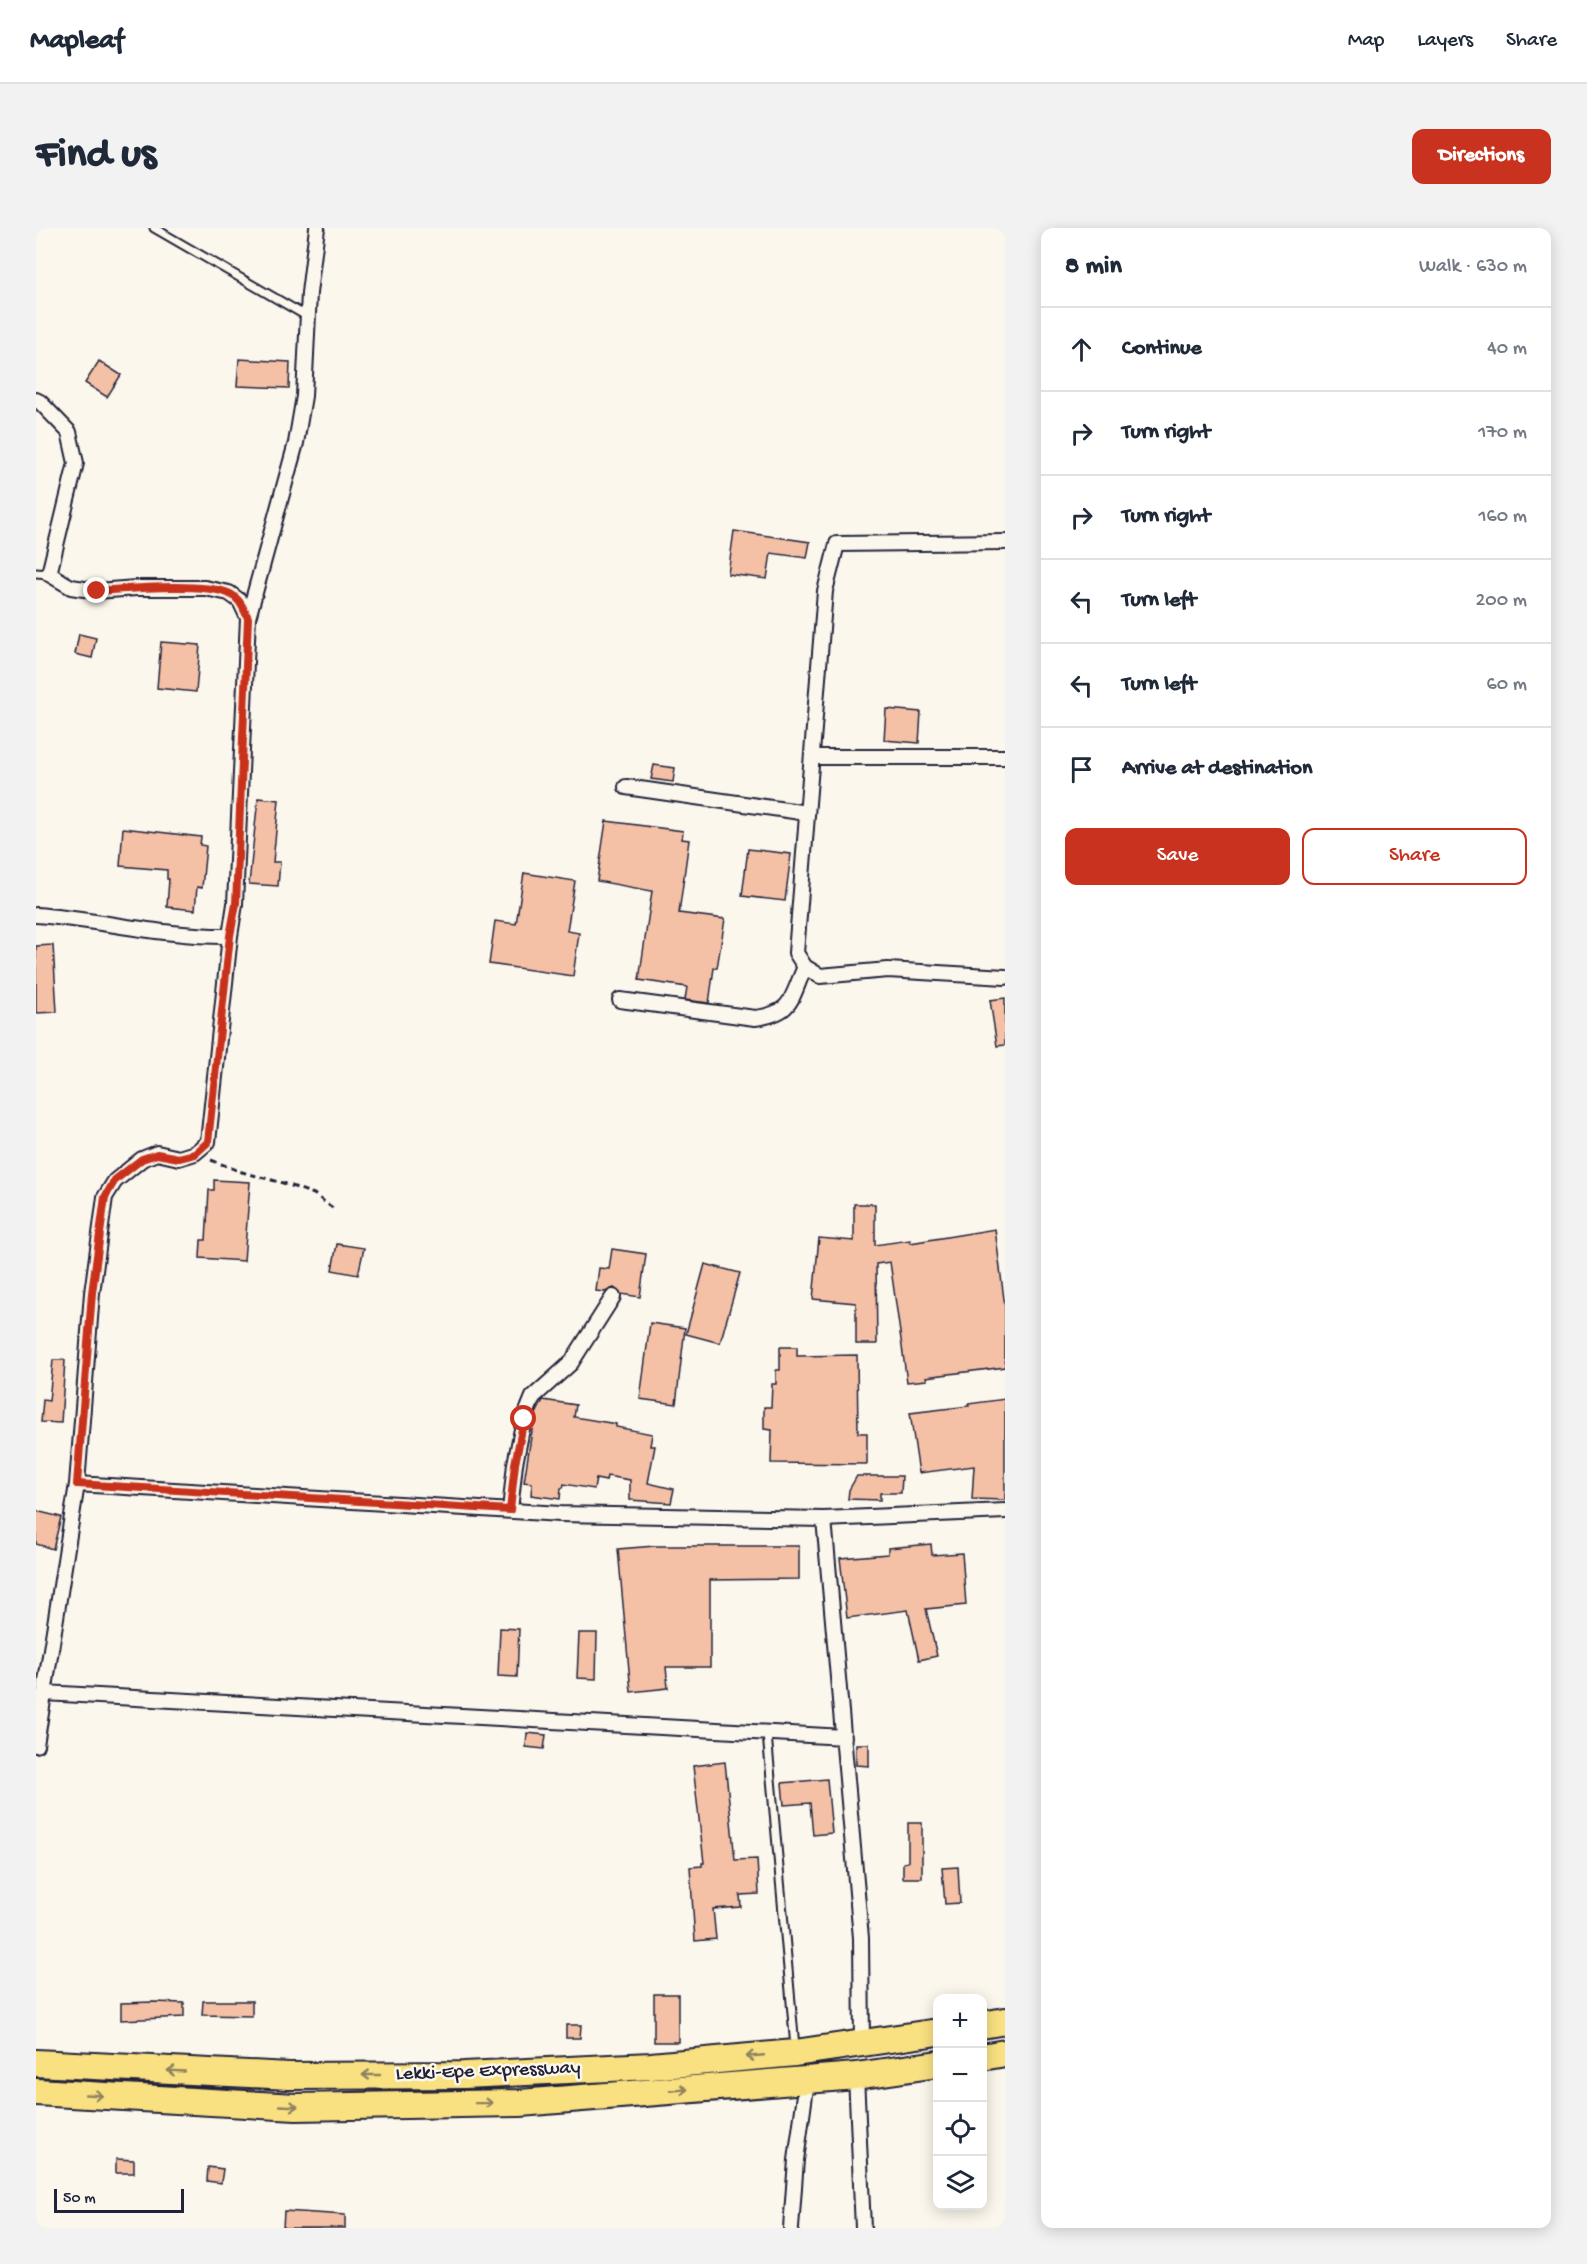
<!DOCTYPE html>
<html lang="en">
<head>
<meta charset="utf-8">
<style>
	body { margin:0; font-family:"Gochi Hand",sans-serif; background:#f2f2f3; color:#1f2937 }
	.controls { position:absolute; right:18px; bottom:18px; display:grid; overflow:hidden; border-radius:12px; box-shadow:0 3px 15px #0003 }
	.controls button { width:54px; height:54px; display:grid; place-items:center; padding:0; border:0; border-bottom:2px solid #e0e1e3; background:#fff; color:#1f2937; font:30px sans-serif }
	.scale { position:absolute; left:18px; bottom:15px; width:130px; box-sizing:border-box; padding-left:6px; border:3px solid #22223b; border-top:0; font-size:16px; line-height:21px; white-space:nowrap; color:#22223b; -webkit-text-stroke:4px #fbf7ec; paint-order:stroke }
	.stop { position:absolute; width:18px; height:18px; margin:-14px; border:4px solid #c8321e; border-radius:50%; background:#fff }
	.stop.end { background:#c8321e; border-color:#fff; box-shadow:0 2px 6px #0008 }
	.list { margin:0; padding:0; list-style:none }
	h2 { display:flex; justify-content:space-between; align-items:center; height:78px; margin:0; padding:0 24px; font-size:26px }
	h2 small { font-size:20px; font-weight:400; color:#747a83 }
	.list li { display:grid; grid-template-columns:39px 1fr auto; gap:18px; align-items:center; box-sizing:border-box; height:84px; padding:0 24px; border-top:2px solid #e0e1e3 }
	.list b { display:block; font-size:22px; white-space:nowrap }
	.list em { font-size:20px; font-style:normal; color:#747a83 }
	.actions { display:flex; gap:12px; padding:18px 24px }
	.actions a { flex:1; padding:14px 0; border:2px solid #c8321e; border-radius:12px; text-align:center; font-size:21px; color:#c8321e }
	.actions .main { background:#c8321e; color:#fff }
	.icon { flex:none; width:33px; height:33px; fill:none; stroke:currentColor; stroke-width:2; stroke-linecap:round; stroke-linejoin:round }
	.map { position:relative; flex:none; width:969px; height:2000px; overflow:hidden; border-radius:12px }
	header { display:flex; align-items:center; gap:36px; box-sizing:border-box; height:84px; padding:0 30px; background:#fff; border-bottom:2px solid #e0e1e3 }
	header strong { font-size:28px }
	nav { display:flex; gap:33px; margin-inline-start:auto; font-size:21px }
	.intro { display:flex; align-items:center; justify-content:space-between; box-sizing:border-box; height:144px; padding:0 36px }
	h1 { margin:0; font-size:42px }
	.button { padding:15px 27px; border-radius:12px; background:#c8321e; color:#fff; font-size:21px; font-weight:700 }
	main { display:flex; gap:36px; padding:0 36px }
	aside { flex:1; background:#fff; border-radius:12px; box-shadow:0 3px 15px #0003 }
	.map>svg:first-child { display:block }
	.building { fill:#f4c0a6; stroke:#22223b; stroke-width:1.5 }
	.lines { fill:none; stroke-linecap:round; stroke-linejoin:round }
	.lane-casing { stroke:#22223b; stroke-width:11 }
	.street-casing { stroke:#22223b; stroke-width:18 }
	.highway-casing { stroke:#22223b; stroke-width:30 }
	.path { stroke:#22223b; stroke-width:3; stroke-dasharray:6 4.5; stroke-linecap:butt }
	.lane { stroke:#fbf7ec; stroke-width:7 }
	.street { stroke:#fbf7ec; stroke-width:14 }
	.highway { stroke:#f9e181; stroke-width:26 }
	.oneway { stroke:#8e825e }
	.route { stroke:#c8321e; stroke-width:8 }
	.labels { text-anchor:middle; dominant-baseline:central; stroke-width:5; stroke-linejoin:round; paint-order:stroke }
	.street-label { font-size:20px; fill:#22223b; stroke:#fbf7ec }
</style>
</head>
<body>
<header>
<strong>Mapleaf</strong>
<nav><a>Map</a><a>Layers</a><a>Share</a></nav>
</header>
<div class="intro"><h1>Find us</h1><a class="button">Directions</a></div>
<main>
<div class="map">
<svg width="969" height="2000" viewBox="0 0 969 2000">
	<rect width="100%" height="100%" fill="#fbf7ec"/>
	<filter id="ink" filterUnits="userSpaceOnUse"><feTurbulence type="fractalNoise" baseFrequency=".0167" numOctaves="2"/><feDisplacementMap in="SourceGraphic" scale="12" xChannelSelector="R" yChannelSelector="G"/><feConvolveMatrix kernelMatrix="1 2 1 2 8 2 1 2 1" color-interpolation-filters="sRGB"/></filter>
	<g filter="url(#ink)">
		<path class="building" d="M203,131L254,134L253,160L201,158Z
			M63,133L85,147L71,169L49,155Z
			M698,303L774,314L771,330L735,325L731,351L692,346Z
			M43,406L60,410L56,430L39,426Z
			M125,414L164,417L160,464L121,460Z
			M850,481L885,484L883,515L848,512Z
			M618,537L639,540L637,554L615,551Z
			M222,570L243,572L237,634H244L242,658L213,656Z
			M570,593L647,603L646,611L653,612L643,685L689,691L681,740H678L673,775L649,772L651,759L603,752L616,663L561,653Z
			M87,600L165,609L164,617L170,618L166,660L161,659L159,682L131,679L133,651H131V642L84,638Z
			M712,621L755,626L749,673L706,668Z
			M488,645L539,653L531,703L543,705L537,748L453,736L459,693L480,696Z
			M17,717L21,784L0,785V718Z
			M969,770V817L961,818L954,772Z
			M178,952L214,954L208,1033L164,1030L165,1012H170L173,962H178Z
			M818,976H839V1017L874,1012V1015L959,1001L969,1079V1139L890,1149L891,1152L871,1154L854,1034L840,1036L841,1116H820V1075L777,1071L783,1010L818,1013Z
			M301,1016L328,1020L322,1047L296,1042Z
			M576,1021L610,1026L604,1069L585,1066L578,1060L569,1064L560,1063L563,1040L573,1041Z
			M669,1036L704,1045L684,1115L650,1106Z
			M614,1095L649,1100L640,1176L604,1171Z
			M744,1119H761V1128L821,1127L822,1205H831V1236L735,1235L736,1202L728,1201V1179H735L736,1156H740V1142H744Z
			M17,1132H29L25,1195L5,1194L7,1172L13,1173Z
			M969,1171V1272L936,1271L938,1238L883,1245L874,1185L933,1178L932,1176Z
			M507,1172L540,1177L538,1189L580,1196V1199L616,1206L614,1218H619L612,1255L638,1261L635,1275L594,1272V1252L571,1248L570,1253L560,1251L558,1261L528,1256L527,1260H525L524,1271L495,1267L496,1255L488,1254L498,1190Z
			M821,1248H866L865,1265H844V1272L812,1271L813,1262Z
			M0,1283L25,1289L17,1321L0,1316Z
			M895,1316L896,1327L926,1325L930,1377L890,1381L901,1428L883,1432L872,1382L811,1390L804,1330L852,1326V1320Z
			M619,1318H763V1351L674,1352V1439H630L632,1460L595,1464L582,1321Z
			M464,1400L483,1401L481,1449L462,1448Z
			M543,1405H561L560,1451L541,1450Z
			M491,1505L510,1507L508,1521L490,1519Z
			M820,1516H833V1538L820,1537Z
			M689,1534L699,1632L721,1631L723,1666L704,1667L705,1679L677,1681L680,1711L659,1713L654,1639L666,1638V1635H668L657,1538Z
			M791,1551L796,1605L777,1607L774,1575L748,1577L746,1555Z
			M872,1595H886V1650H867V1635L872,1634Z
			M922,1639L924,1675L909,1676L906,1640Z
			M618,1766H642V1814H618Z
			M167,1773H216V1788L166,1787Z
			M117,1774L148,1775V1789L85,1792V1775Z
			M530,1797H545L544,1810H530Z
			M80,1931L98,1932V1945H80Z
			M172,1939L187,1941L185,1955L171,1953Z
			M248,1983L309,1987V2000H247Z"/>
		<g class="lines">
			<defs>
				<path id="lane" d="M118,0L272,89
					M0,345L13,346
					M731,1506L759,1819"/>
				<path id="street" d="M0,172L4,174L33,204L40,235L13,346L35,359L61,363L100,360H169L193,365L204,373L212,390L199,676L194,708C129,709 65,692 0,687
					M969,314L801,316L789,363L760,725L769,739L784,748L852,742L969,749
					M212,390L260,215L268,168L273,65L281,0
					M776,529H969
					M590,559L771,585
					M584,772L719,790C758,785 754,771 769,739
					M41,1256L524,1286L788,1291L969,1283
					M474,1282L479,1236L488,1191L497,1169L535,1135L577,1069
					M788,1291L825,1710L826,1815
					M8,1465L808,1509
					M0,1517L41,1256L56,1065L69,969L79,953L106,931L121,925L143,930L159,925L172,914L194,708
					M820,1848L827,2000
					M755,2000L760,1932L771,1852"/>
				<path id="highway" d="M946,1797L969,1793
					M946,1829L969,1825
					M0,1835L253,1848L428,1847L615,1838L759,1825L902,1804
					M0,1864L260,1879L484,1875L820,1848L902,1836"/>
			</defs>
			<use href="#lane" class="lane-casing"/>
			<use href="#street" class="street-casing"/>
			<use href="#highway" class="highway-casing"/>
			<path class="path" d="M175,932L206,944L247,955L278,966L298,981"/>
			<use href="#lane" class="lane"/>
			<use href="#street" class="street"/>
			<use href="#highway" class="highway"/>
		</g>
		<defs><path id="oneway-shaft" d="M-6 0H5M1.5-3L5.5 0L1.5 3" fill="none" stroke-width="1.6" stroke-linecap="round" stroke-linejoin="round" transform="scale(1.5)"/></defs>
		<g class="oneway">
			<use href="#oneway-shaft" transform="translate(719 1828) rotate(175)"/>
			<use href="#oneway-shaft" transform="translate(140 1843) rotate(-177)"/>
			<use href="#oneway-shaft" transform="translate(335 1847) rotate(180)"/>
			<use href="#oneway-shaft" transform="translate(643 1862) rotate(-5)"/>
			<use href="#oneway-shaft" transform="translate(58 1867) rotate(3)"/>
			<use href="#oneway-shaft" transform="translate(448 1875) rotate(-1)"/>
			<use href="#oneway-shaft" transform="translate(253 1878) rotate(3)"/>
		</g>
	</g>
	<g class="lines" filter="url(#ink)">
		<path class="route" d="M61,363C93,361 164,354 192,365C204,370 207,380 212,390L200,676L194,708L172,914L159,926L143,930L121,926L106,931L79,952L69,969L56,1065L41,1256L474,1282L479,1236L488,1191"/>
	</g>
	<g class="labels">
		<g class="street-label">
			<text transform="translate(452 1844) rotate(-2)">Lekki-Epe Expressway</text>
		</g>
	</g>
</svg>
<div class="controls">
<button>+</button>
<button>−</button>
<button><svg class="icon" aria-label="locate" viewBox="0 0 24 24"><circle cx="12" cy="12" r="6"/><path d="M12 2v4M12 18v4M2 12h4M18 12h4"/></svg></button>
<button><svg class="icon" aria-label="layers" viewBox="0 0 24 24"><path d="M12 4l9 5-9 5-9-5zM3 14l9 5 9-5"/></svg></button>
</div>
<div class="scale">50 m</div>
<div class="stop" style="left:488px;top:1191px"></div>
<div class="stop end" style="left:61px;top:363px"></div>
</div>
<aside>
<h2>8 min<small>Walk · 630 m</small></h2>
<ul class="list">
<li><svg class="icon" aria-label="ahead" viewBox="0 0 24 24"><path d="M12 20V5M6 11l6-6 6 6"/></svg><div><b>Continue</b></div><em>40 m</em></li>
<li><svg class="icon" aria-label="right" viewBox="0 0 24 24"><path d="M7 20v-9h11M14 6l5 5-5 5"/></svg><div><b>Turn right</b></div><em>170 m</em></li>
<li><svg class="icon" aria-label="right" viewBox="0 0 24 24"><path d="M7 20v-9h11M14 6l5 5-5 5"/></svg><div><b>Turn right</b></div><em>160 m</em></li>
<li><svg class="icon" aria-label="left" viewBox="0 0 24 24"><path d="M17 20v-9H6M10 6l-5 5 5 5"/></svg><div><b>Turn left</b></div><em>200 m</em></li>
<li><svg class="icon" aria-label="left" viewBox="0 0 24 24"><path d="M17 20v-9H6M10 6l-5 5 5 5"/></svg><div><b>Turn left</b></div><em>60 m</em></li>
<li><svg class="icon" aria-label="arrive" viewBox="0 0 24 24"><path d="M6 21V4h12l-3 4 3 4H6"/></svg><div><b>Arrive at destination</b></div></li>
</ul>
<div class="actions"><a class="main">Save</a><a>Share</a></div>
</aside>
</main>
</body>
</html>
